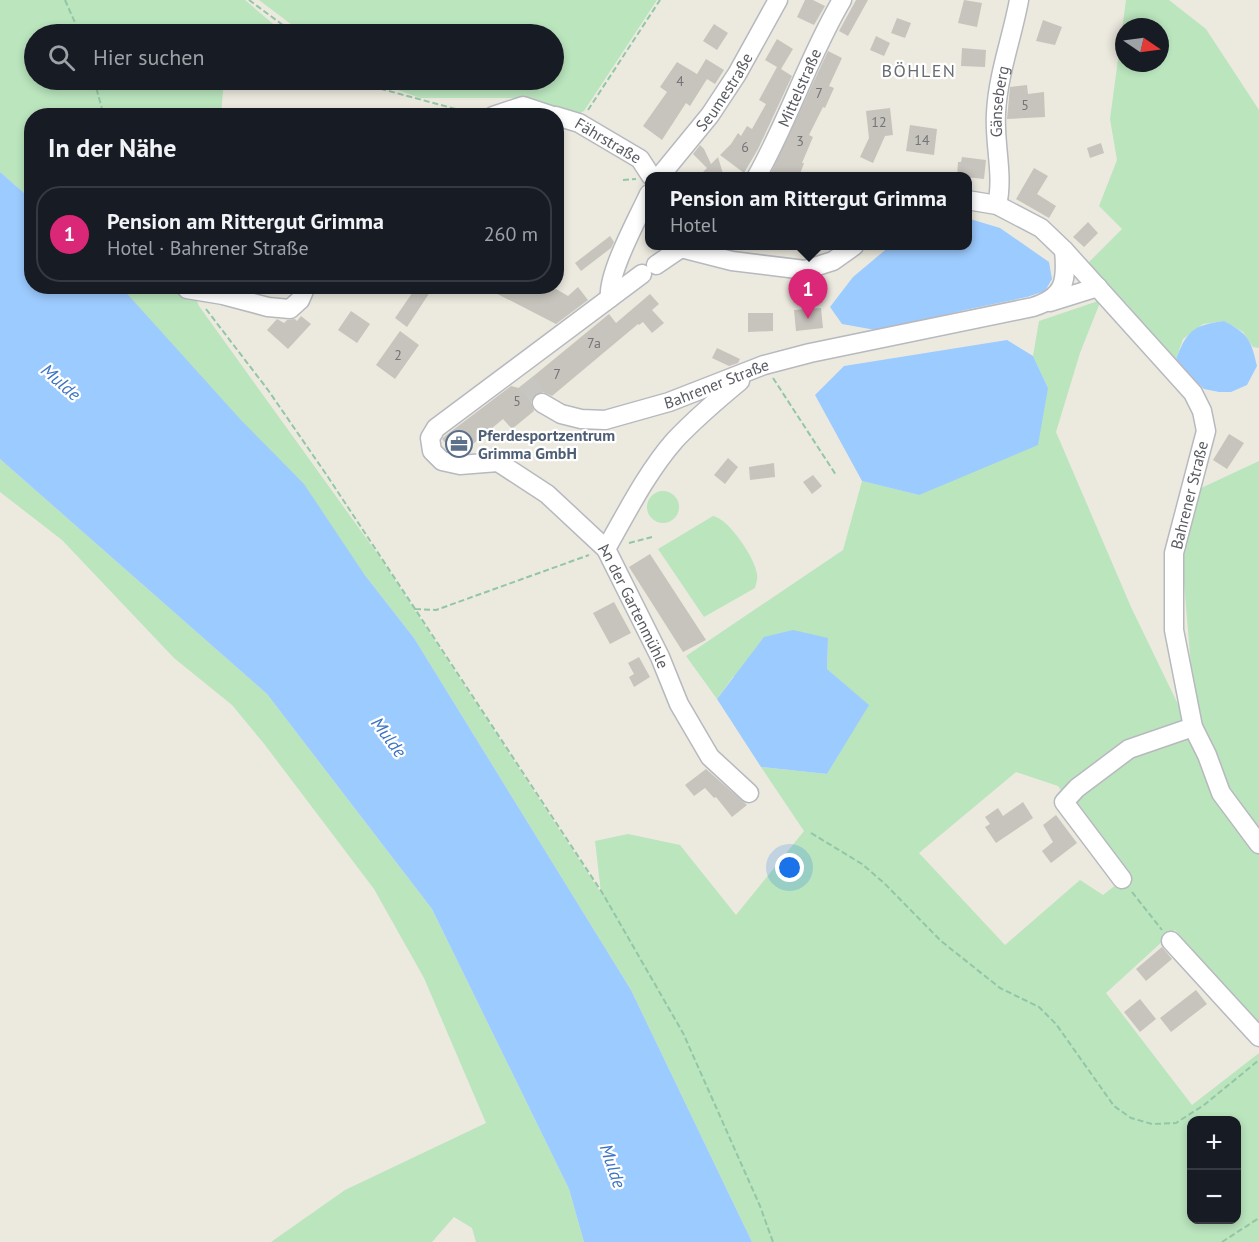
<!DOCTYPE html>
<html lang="de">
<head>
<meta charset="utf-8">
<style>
	body { margin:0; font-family:"PT Sans",sans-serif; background:#242831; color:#f1f3f6 }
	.controls { position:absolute; right:18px; bottom:18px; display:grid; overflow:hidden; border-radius:12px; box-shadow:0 3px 9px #0003 }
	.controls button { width:54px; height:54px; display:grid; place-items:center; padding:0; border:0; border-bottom:2px solid #363941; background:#171b24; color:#f1f3f6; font:30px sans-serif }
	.compass { position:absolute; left:1115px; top:18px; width:54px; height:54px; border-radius:50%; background:#171b24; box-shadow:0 3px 9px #0003; rotate:103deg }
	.you { position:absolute; left:790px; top:868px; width:21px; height:21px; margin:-15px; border:4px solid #fff; border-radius:50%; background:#1a73e8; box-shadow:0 0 0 9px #1a73e833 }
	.badge { display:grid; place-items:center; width:39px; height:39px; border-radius:50%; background:#db2777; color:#fff; font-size:20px; font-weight:700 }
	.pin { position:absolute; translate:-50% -50px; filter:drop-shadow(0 2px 3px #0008) }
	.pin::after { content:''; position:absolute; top:32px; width:21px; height:18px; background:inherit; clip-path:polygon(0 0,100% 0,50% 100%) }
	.popup { position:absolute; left:645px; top:172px; width:327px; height:78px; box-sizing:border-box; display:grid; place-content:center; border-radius:12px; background:#171b24; filter:drop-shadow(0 2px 4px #0005); font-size:20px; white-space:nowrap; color:#9ea1a6 }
	.popup b { font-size:22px; color:#f1f3f6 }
	.popup::after { content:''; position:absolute; left:50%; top:100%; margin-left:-12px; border:12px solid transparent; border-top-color:#171b24 }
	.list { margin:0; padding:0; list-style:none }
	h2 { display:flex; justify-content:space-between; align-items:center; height:78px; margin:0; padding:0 24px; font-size:26px }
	h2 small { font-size:20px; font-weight:400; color:#9ea1a6 }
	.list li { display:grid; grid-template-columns:39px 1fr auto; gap:18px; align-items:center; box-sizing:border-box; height:96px; margin:0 12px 12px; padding:0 12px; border:2px solid #363941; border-radius:24px }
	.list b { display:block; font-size:22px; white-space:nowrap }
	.list p { margin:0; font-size:20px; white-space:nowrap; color:#9ea1a6 }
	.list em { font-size:20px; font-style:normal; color:#9ea1a6 }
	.icon { flex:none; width:33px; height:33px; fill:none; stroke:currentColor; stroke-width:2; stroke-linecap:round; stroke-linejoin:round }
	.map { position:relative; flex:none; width:1259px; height:1242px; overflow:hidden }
	.search { position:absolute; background:#171b24; box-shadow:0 3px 9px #0003; left:24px; top:24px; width:540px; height:66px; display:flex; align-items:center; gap:15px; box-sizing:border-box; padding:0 21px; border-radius:33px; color:#9ea1a6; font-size:22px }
	.panel { position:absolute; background:#171b24; box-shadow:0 3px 9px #0003; left:24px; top:108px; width:540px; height:186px; border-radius:24px }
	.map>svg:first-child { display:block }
	.green { fill:#bae5bd; fill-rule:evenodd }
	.water { fill:#9ccbff }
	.building { fill:#c6c4bc }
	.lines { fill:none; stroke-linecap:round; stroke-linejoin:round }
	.minor-tunnel { stroke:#c7c6c0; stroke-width:18; stroke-dasharray:18 9; stroke-linecap:butt }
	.minor-casing { stroke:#b7b9bf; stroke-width:21 }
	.path { stroke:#93c6a6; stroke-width:2; stroke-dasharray:6 3; stroke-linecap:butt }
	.minor { stroke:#fff; stroke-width:18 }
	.labels { text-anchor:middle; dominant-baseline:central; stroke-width:4.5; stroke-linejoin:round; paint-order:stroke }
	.number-label { font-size:14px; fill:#747578 }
	.street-label { font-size:16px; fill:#585b61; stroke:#fff }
	.service-label { font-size:16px; font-weight:bold; fill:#4e5e75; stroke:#fff; text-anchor:start }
	.neighbourhood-label { font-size:18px; letter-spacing:1.5px; fill:#696d73; stroke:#fff }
	.water-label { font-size:18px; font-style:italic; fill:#3c73c4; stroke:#fff }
</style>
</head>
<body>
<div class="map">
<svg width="1259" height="1242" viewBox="0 0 1259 1242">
	<rect width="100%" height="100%" fill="#eceadf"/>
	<path class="green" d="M0,0H245L285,34H34V80H224L221,115L32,116L31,199L0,172Z
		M259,0H657L584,111L574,116L540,103L516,98H420L371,80H554V34H304Z
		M1126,0H1169L1206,29L1259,110V348L1253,347L1243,332L1224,321L1203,324L1183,339L1175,362L1127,304L1086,265L1122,229L1099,206L1117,160L1110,119ZM1124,27H1160V63H1124Z
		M121,287H191L199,306L379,556L601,893L595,841L628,834L680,845L736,915L804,831L761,767L827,774L868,705L827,669L828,638L733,677L717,699L686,656L843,550L862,481L919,495L1048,388L1033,356L1039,321L1101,300L1080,353L1056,432L1131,607L1202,754L1194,702L1182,559L1199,489L1259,461V1026L1175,930L1106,993L1192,1105L1259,1053V1242H752L631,990L414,638L364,574ZM1016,772L1058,786L1126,877L1103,895L1080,880L1005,945L919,853ZM1192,1120H1236V1220H1192Z
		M0,459L267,694L432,909L569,1189L584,1242H476L472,1228L454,1217L432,1242H271L345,1190L486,1123L424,978L374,889L265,745L232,705L174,658L62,540L0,492Z
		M647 507a16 16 0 1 1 32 0a16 16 0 1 1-32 0Z
		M713,516C729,519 755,558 757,574C758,579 756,584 755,588L704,617L658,549Z"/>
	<path class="water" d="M0,172L31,199L32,286L121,287L240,419L304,484L364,574L414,638L631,990L752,1242H584L569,1189L432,909L267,694L0,459Z
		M967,218L1000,228L1049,262L1052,279L1045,291L1027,297L965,310L881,331L842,324L830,307L853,277L890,246H967Z
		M1224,321C1248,334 1251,339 1257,366L1247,385L1231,392H1219L1204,389L1175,362C1186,332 1192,325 1224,321Z
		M1007,340L1033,356L1048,388L1038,445L919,495L862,481L815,395L844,366Z
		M793,630L828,638L827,669L869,705L827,774L761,767L717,699L764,637Z"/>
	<path class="building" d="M805,0H813L825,6L814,25L797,17Z
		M856,0H868L848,36L839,31Z
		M964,0L982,3L977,27L958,23Z
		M897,18L911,23L905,38L891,33Z
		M1043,20L1062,27L1055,45L1036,41Z
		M714,24L728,33L717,50L703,41Z
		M876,36L890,43L884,56L870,50Z
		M777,39L793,49L781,69L792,76L758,149L744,173L720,155L731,144L738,133L741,136L747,126L752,129L766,104L759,100L777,67L765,60Z
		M962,48L986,50L985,67L961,66Z
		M828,51L842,58L829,86L834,88L825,108L823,107L809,135L813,137L802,163H804L799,177H769Z
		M706,59L724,70L715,84L707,79L690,106L686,103L662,140L643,126L667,92L660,87L677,62L697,74Z
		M1027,85L1028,94L1044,92L1045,117L1007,119L1010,87Z
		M890,108L893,135L885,136L873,163L860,157L869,138L866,111Z
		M910,125L937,129L934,155L906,151Z
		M1101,143L1104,153L1090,158L1087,148Z
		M700,145L704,149L711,164L718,157L724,177H698L707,168L693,154Z
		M962,157L986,160L984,179L957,176L958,162H961Z
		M1034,168L1048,176L1037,194L1056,206L1049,218L1016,199Z
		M1088,222L1098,233L1084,247L1073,237Z
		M610,236L614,242L611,248L581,271L575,263Z
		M417,286H434L407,327L395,318Z
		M482,286H551L568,296L578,287L588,300L556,324Z
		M650,294L659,304L652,310L664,323L652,333L643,322L639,325L638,324L552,396L543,392L536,394L531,402L534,411L512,429L503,419L461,454L453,452L442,439L445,436L511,386L519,388L609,314L616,323Z
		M821,308L823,328L796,331L794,310Z
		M351,311L370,324L357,343L338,330Z
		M748,313H773V331L748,332Z
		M301,316L311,324L288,349L267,330L277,319L284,323L287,320L295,319L297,321Z
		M400,331L419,345L395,379L376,365Z
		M717,348L740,359L738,363L729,366L712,358Z
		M1229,434L1244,443L1227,469L1213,460Z
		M728,458L738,467L725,484L714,475Z
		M774,463L775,477L750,480L749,467Z
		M813,475L822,486L812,494L803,482Z
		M650,554L706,640L683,652L629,567Z
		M614,602L631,633L610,644L593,613Z
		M639,657L650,677L634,687L629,677L634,674L628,663Z
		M706,769L747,805L732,817L716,797L714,798L705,788L694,796L685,785Z
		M1023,802L1033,818L996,843L985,827L990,824L985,817L998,808L1003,816Z
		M1056,815L1077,843L1051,863L1042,851L1053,842L1043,825Z
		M1162,947L1172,959L1146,981L1136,969Z
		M1196,990L1207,1004L1171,1032L1160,1018Z
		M1140,999L1156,1019L1140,1032L1124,1012Z"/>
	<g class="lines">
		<path class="minor-tunnel" d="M526,382L542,403"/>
		<defs>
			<g id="minor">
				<path d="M493,116L523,106L553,116"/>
				<path id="s1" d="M556,116L579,123L640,159L651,176"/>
				<path id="s2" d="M660,176L710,115L737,74L778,0"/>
				<path id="s3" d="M757,176C789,119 809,56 842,0"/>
				<path d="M967,200L997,205L1041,228L1064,250L1193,393L1202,411L1206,431L1174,553V630L1193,727L1207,755L1221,793L1259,844"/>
				<path id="s4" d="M997,205C1004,175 994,144 996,113C998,74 1012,38 1019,0"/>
				<path d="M680,246L681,248L732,261L805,270L833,261L854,246"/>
				<path d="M656,265L684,246"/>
				<path id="s5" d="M642,274L436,428L430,438L432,451L442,461L460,465L498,462L547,494L606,549L660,657L679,704L710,757L749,793"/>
				<path d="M187,289L223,295L268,307L290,309L300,300L306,286"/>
				<path d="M610,298C607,274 638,218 649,194"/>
				<path d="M1050,302L1098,287"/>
				<path id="s6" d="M542,403L561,414L581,419L605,420L669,402L764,365L810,353L1033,307C1065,297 1067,281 1064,250"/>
				<path d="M606,549C627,512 647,472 675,440C695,419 717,400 740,381"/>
				<path d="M1122,879L1064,802L1077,788L1129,749L1193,727"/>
				<path d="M1171,941L1259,1037"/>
			</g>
		</defs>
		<use href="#minor" class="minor-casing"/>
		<path class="path" d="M65,0L80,34
			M249,0L295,34
			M94,80L104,116
			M355,80L359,83L478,115
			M588,110L660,0
			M623,180L636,179
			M206,309L268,390L328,477L603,894L683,1033L760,1206L773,1242
			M773,378L836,475
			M629,543L652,537
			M415,609L436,610L589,555
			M811,833L862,864L884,883L941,941L1000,988L1039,1007L1056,1024L1114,1106L1131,1118L1152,1124L1176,1123L1204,1105L1259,1060
			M1132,892L1162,930
			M1222,1242L1259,1218"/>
		<use href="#minor" class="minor"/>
	</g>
	<defs>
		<symbol id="office-ring" viewBox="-11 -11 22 22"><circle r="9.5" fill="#fff" stroke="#5c6f8a" stroke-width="1.5"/><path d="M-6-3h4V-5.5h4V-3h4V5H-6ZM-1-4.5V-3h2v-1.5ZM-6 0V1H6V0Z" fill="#5c6f8a"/></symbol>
	</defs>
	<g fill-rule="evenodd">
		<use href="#office-ring" x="444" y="429" width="30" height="30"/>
	</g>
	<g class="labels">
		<g class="number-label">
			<text x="680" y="81">4</text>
			<text x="819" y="93">7</text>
			<text x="1025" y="105">5</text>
			<text x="879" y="122">12</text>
			<text x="922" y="140">14</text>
			<text x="800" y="141">3</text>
			<text x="745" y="147">6</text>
			<text x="594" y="343">7a</text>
			<text x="398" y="355">2</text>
			<text x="557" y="374">7</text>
			<text x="517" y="401">5</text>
		</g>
		<g class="street-label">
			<text stroke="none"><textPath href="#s3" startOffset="98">Mittelstraße</textPath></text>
			<text stroke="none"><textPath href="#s2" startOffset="106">Seumestraße</textPath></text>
			<text stroke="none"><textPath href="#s4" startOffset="104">Gänseberg</textPath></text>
			<text stroke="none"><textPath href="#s1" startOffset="58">Fährstraße</textPath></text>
			<text stroke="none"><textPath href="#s6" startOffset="184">Bahrener Straße</textPath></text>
			<text transform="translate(1189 495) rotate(-76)">Bahrener Straße</text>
			<text stroke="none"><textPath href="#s5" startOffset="555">An der Gartenmühle</textPath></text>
		</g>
		<g class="service-label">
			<text x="478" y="435">Pferdesportzentrum<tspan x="478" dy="18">Grimma GmbH</tspan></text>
		</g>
		<g class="neighbourhood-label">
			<text x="919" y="70">BÖHLEN</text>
		</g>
		<g class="water-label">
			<text transform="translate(61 382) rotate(41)">Mulde</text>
			<text transform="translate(389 737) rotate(53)">Mulde</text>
			<text transform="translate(613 1166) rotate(71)">Mulde</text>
		</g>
	</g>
</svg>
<div class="controls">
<button>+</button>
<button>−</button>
</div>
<svg class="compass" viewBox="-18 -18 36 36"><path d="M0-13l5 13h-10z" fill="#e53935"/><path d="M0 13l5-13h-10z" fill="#9ea1a6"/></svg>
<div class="you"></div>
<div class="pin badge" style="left:808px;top:319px">1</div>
<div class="popup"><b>Pension am Rittergut Grimma</b>Hotel</div>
<div class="search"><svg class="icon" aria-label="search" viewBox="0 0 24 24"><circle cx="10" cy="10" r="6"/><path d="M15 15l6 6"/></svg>Hier suchen</div>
<section class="panel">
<h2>In der Nähe<small></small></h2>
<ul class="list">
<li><span class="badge">1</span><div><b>Pension am Rittergut Grimma</b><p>Hotel · Bahrener Straße</p></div><em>260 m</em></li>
</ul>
</section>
</div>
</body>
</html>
